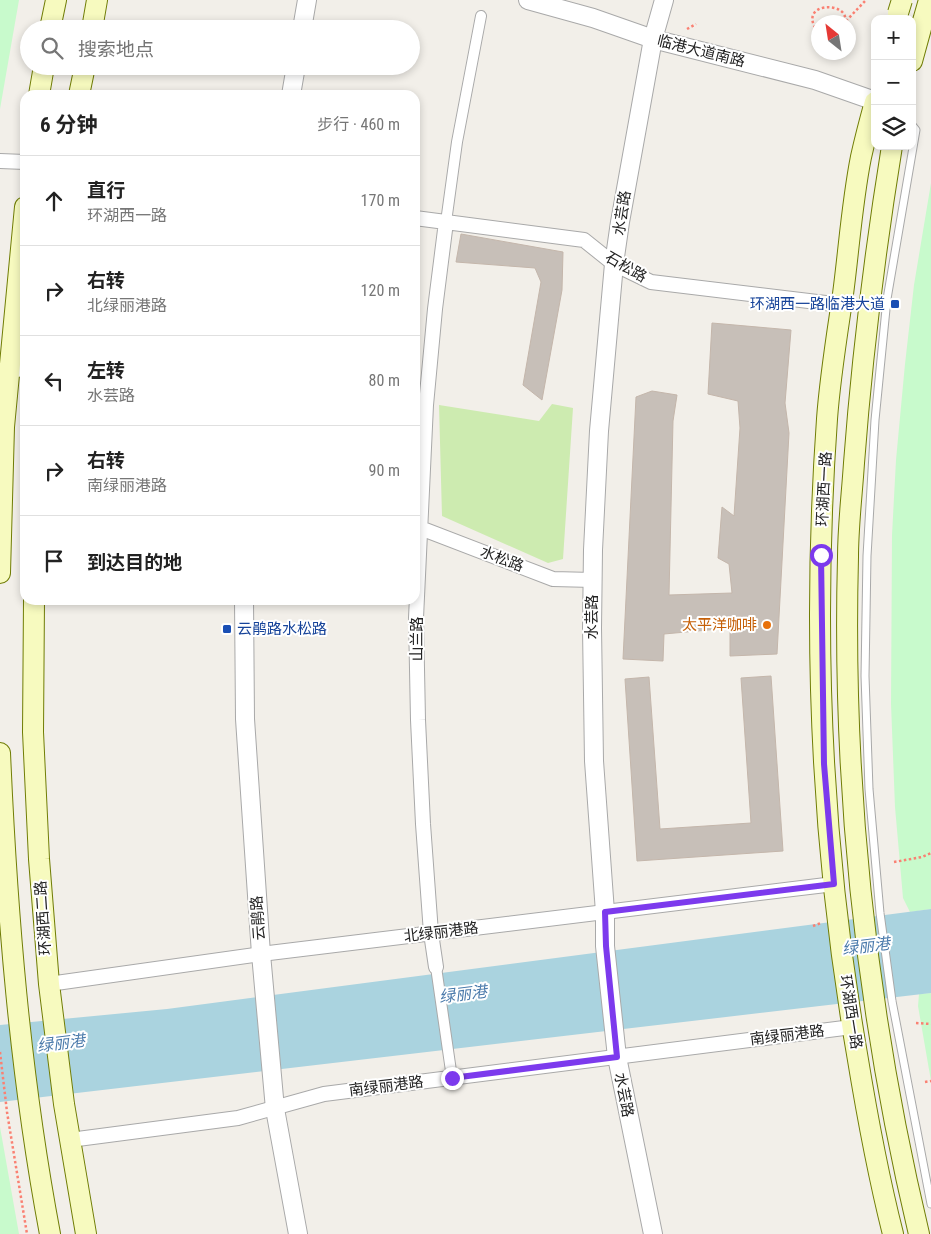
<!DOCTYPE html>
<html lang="zh">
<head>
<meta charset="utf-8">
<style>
	body { margin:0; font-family:"Roboto Condensed","Noto Sans SC",sans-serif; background:#f2f2f2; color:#222 }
	.controls { position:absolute; right:15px; top:15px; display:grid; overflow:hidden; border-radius:10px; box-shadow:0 2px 8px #0003 }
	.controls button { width:45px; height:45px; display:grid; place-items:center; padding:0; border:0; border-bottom:1px solid #e0e0e0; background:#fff; color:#222; font:25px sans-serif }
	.compass { position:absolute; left:811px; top:15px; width:45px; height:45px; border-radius:50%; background:#fff; box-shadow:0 2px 8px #0003; rotate:330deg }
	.stop { position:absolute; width:15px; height:15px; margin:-11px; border:4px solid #7c3aed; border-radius:50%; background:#fff }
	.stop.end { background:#7c3aed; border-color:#fff; box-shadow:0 1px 5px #0008 }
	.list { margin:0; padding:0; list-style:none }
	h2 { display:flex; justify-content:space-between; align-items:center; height:65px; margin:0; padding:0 20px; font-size:21px }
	h2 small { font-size:16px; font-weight:400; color:#767676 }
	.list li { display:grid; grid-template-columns:32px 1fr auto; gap:15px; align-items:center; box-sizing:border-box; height:90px; padding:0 20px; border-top:1px solid #e0e0e0 }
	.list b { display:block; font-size:19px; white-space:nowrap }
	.list p { margin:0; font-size:16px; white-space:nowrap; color:#767676 }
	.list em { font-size:16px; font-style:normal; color:#767676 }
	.icon { flex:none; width:28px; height:28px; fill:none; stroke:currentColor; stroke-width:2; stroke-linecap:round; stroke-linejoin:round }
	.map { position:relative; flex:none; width:931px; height:1234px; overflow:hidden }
	.search { position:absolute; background:#fff; box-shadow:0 2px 8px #0003; left:20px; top:20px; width:400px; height:55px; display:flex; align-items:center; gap:12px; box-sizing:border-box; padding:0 18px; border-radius:28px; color:#767676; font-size:19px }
	.panel { position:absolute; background:#fff; box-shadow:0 2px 8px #0003; left:20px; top:90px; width:400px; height:515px; border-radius:15px }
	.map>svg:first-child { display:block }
	.grass { fill:#cdebb0 }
	.park { fill:#c8facc }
	.water { fill:#aad3df }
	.building { fill:#c7bfb8; stroke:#c4b6ab }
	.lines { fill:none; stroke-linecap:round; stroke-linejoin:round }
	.service-casing { stroke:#a9a9a9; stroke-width:9 }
	.pedestrian-casing { stroke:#a9a9a9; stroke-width:12 }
	.minor-casing { stroke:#a9a9a9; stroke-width:16 }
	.tertiary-casing { stroke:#a9a9a9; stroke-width:20 }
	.secondary-casing { stroke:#707d05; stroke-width:22 }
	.path { stroke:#fa8072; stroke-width:2.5; stroke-dasharray:2.5 2.5; stroke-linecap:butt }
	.service { stroke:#fff; stroke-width:7 }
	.pedestrian { stroke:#fff; stroke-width:10 }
	.minor { stroke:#fff; stroke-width:14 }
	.tertiary { stroke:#fff; stroke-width:18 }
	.secondary { stroke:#f7fabf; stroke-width:20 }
	.secondary-bridge-casing { stroke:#707d05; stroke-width:22; stroke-linecap:butt }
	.secondary-bridge { stroke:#f7fabf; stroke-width:20 }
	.route { stroke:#7c3aed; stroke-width:6 }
	.transit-dot { fill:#1a4fb4; stroke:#fff; stroke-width:2 }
	.food-dot { fill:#e8710a; stroke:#fff; stroke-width:2 }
	.labels { text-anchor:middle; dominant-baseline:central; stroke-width:4; stroke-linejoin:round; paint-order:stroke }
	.street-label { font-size:15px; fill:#222; stroke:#fff }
	.transit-label { font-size:15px; fill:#164399; stroke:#fff; text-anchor:end }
	.food-label { font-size:15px; fill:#c56008; stroke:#fff; text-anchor:end }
	.water-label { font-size:16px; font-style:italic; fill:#4a7aab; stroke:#fff }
</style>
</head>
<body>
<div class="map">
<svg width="931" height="1234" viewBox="0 0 931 1234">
	<rect width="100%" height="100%" fill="#f2efe9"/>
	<path class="grass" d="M552,404L573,408L563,559L548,563L442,516L439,405L539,421Z"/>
	<path class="park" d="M0,0H19L0,109Z
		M931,183V909L910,912L903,898L895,807L891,704L892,535L896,460L905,364L914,285Z
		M931,993V1081L918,1006L919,994Z
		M0,1127L19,1234H0Z"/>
	<path class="water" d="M931,909V993L0,1102V1025L167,1009Z"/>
	<path class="building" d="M461,234L563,252L562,290L542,400L523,385L541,282L535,268L456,262Z
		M712,323L791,330L785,403L789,433L777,654L730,656V628L664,634L663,661L623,659L636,397L652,391L677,395L673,421L669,595L732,593L729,564L718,558L722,507L734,516L740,428L738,401L708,394Z
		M771,676L783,851L637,861L625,679L649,677L660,829L751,823L741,678Z"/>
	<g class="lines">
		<defs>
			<path id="service" d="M912,125L916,130L887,299L875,420L867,556L865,676L869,789L880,913L892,1001L931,1204"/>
			<path id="pedestrian" d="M446,222L457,142L481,16
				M436,967L452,1078"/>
			<path id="minor" d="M0,161L25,162
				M415,218L584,240L614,264L651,282L842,305
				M9,369L25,370
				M415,526L553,579L593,580
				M436,967L431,933L423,824L418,720L416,618L426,405L435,309L446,222
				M49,984L261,954L834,884
				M70,1140L238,1118L324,1094L852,1027"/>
			<path id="tertiary" d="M528,0L593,18L653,39L815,80L875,101
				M302,29L307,0
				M291,95L296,66
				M244,600L245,719L261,954L275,1109L298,1234
				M653,1234L617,1057L605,946V912L594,761L592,628L593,550L599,431L614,264L620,222L653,39L664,0"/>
			<path id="secondary" d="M50,29L56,0
				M92,29L97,0
				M912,61L923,21
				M39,95L44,66
				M79,95L85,66
				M875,102C870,120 865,139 861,157C852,202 849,249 843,294C837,335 830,377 827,419C812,631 821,845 857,1054C867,1115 878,1175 893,1234
				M892,146C875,251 862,357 854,463C852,494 848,526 848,557C842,784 866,1012 919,1234
				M0,573L4,427L25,207
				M34,600L33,732L39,859L49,984L64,1104L86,1234
				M0,753C7,914 20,1075 50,1234"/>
		</defs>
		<use href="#service" class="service-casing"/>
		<use href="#pedestrian" class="pedestrian-casing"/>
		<use href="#minor" class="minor-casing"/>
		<use href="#tertiary" class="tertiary-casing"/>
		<use href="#secondary" class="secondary-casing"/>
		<path class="path" d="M846,21L866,0
			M687,29L696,24
			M818,32C795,2 850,0 845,22
			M894,862L922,857L931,853
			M813,926L821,923
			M916,1023L931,1024
			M0,1052L7,1112L27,1234
			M925,1082L931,1081"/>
		<use href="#service" class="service"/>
		<use href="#pedestrian" class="pedestrian"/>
		<use href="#minor" class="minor"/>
		<use href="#tertiary" class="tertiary"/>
		<use href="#secondary" class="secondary"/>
		<defs>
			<path id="secondary-bridge" d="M898,13L902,0
				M923,21L929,0"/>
		</defs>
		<use href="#secondary-bridge" class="secondary-bridge-casing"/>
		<use href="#secondary-bridge" class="secondary-bridge"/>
	</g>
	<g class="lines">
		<path class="route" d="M452,1078L617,1057L606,946L605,912L834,884L824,764L821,555"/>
	</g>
	<g class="transit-dot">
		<rect x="890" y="299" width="10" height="10" rx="2.5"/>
		<rect x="222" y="624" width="10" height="10" rx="2.5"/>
	</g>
	<circle class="food-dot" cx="767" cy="625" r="5"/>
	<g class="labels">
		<g class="street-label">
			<text transform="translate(701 51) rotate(14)">临港大道南路</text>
			<text transform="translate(622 213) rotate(-81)">水芸路</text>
			<text transform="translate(626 267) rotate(30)">石松路</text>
			<text transform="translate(824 489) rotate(-87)">环湖西一路</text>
			<text transform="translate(502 559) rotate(21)">水松路</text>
			<text transform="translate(592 617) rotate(-90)">水芸路</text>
			<text transform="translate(417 639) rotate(-90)">山兰路</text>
			<text transform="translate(43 918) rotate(-94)">环湖西二路</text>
			<text transform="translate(258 918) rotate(-94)">云鹃路</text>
			<text transform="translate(441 932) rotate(-7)">北绿丽港路</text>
			<text transform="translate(851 1012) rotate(81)">环湖西一路</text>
			<text transform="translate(787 1035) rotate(-7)">南绿丽港路</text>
			<text transform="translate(386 1086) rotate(-7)">南绿丽港路</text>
			<text transform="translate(624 1095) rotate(79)">水芸路</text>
		</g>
		<g class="transit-label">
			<text x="885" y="304">环湖西一路临港大道</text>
			<text x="237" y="629" text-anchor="start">云鹃路水松路</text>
		</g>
		<g class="food-label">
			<text x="757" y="625">太平洋咖啡</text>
		</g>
		<g class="water-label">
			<text transform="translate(866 946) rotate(-7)">绿丽港</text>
			<text transform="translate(463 994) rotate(-7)">绿丽港</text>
			<text transform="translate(61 1043) rotate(-7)">绿丽港</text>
		</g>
	</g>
</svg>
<div class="controls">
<button>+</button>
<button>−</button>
<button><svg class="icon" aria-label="layers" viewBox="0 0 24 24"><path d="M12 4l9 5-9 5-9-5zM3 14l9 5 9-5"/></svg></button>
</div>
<svg class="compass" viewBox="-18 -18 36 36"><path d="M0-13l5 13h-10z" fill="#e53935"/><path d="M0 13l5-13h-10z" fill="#767676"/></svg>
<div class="stop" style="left:821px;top:555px"></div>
<div class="stop end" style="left:452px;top:1078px"></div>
<div class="search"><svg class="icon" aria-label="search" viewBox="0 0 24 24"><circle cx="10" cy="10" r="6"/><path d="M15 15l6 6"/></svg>搜索地点</div>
<section class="panel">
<h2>6 分钟<small>步行 · 460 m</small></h2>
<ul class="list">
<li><svg class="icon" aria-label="ahead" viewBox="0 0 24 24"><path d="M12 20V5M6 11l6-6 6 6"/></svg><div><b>直行</b><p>环湖西一路</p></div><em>170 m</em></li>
<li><svg class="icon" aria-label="right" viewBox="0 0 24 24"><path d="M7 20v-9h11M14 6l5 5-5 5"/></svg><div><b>右转</b><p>北绿丽港路</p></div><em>120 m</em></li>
<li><svg class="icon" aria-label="left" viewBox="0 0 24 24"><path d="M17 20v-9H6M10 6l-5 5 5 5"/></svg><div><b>左转</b><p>水芸路</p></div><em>80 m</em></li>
<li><svg class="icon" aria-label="right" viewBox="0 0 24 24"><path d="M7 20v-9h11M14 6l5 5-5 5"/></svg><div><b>右转</b><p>南绿丽港路</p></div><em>90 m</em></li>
<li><svg class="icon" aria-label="arrive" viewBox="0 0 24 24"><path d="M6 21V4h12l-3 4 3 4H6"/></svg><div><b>到达目的地</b></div></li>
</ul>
</section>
</div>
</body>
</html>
